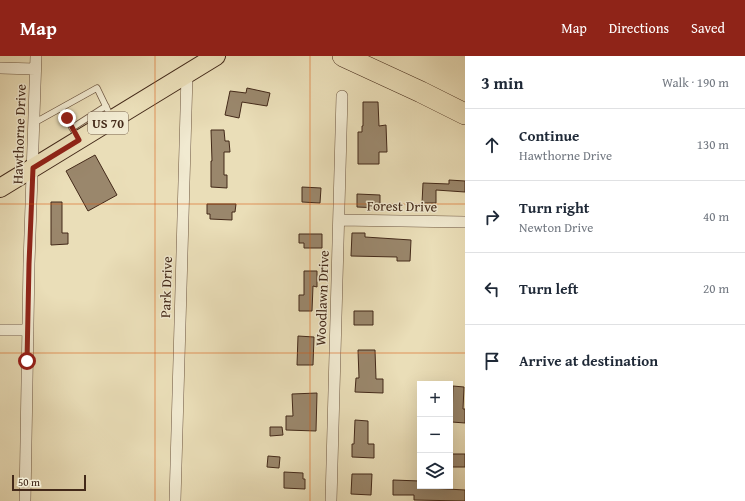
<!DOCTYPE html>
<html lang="en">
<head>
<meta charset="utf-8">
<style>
	body { margin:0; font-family:"Gentium Book Plus",serif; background:#f2f2f3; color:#1f2937 }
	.controls { position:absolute; right:12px; bottom:12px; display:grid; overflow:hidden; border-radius:0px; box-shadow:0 4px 16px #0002 }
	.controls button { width:36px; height:36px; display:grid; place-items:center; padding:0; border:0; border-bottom:1px solid #e0e1e3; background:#fff; color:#1f2937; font:20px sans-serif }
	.scale { position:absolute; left:12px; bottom:10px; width:74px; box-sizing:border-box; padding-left:4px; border:2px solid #432919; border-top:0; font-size:11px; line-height:14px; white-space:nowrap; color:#432919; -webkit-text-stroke:3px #f1ead1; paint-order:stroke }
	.stop { position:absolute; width:12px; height:12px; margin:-9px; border:3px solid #8f2418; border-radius:50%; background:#fff }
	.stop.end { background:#8f2418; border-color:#fff; box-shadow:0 1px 4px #0008 }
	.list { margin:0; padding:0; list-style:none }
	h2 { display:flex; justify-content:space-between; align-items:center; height:52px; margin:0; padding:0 16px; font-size:17px }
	h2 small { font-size:13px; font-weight:400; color:#747a83 }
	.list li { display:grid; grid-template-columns:26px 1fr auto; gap:12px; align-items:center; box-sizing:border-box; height:72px; padding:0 16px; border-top:1px solid #e0e1e3 }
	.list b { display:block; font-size:15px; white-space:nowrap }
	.list p { margin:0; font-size:13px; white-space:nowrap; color:#747a83 }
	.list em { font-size:13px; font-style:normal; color:#747a83 }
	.icon { flex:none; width:22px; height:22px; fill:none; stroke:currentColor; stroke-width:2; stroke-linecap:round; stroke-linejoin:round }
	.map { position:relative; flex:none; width:465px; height:445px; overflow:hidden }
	header { display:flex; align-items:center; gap:24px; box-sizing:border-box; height:56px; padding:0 20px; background:#8f2418; color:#fff }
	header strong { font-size:19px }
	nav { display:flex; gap:22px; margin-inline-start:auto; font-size:14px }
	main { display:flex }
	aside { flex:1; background:#fff }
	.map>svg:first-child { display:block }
	.building { fill:#9a876c; stroke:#432919 }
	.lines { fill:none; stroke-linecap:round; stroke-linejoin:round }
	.lane-casing { stroke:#6d5641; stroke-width:7 }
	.street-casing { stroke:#6d5641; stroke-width:12 }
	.primary-casing { stroke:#432919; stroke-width:20 }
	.highway-casing { stroke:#432919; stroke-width:22 }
	.lane { stroke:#f1ead1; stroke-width:5.5 }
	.street { stroke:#f1ead1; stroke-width:11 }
	.primary { stroke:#eadeb8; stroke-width:18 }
	.highway { stroke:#eadeb8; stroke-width:21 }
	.route { stroke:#8f2418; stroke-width:5 }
	.grid { fill:none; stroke:#d8540d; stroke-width:1; stroke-opacity:0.55 }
	.labels { text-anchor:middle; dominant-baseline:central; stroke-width:3; stroke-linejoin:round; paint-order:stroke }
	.shield { fill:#f1ead1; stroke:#776350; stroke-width:1 }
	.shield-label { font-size:13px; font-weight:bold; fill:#432919 }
	.street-label { font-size:14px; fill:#432919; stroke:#f1ead1 }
</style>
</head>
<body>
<header>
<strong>Map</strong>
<nav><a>Map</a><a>Directions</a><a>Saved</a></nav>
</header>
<main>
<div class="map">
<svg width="465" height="445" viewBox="0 0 465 445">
	<rect width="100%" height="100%" fill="#eadeb8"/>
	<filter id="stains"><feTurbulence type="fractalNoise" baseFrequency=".005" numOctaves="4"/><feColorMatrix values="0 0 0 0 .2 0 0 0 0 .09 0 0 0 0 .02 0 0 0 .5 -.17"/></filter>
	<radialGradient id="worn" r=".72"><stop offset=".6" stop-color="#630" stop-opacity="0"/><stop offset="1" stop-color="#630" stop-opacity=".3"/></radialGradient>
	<path class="building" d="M247,32L270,37L267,50L242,46L239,62L225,59L230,35L246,37Z
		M363,46H378L379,70L386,69L387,96H379V108H358V76H362V70H363Z
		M211,74H224L225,85H229L230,96H224V119H227V132L211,131V105H212Z
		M95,99L117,139L88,155L66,115Z
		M449,124L465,125V136L436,134V147H422L423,127L449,128Z
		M302,131L321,132L320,147L302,146Z
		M357,138L380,139V152L357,151Z
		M51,146H62V177H68V188L51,189Z
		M207,148H236L235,156H232V164L210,163V158H207Z
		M352,177H365V181L411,184L410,205H397V201L351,200Z
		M299,178H322V192H304V187H299Z
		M304,215H317V231L313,230L312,255H299V239H304Z
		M354,255H373V269H354Z
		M298,280L314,281L313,309H297Z
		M358,294H375L376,323H383V337L355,336L356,322H359Z
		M453,330L464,331L463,353H465V367L452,366Z
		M317,337L316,375L286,374V360H293L292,338Z
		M355,364L368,365V388H374V402L352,401V388H354Z
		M270,371H282L283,379L270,380Z
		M452,398H465V411H452Z
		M268,400L280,401L279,412L267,411Z
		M284,416L303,417V423H305V433L284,432Z
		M352,418H372L371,439L351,438Z
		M393,424L420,425V430H429V432L465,434V445L414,444V439H393Z"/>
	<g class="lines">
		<defs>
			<path id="lane" d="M61,52L78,82
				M34,67L97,32L111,61
				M72,72L106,50"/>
			<path id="street" d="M0,12L35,13
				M339,164L465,166
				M0,274H28
				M25,445L29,208L36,0
				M175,445L187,19
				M331,445L342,40"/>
			<path id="primary" d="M0,132L216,0"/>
			<path id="highway" d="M343,0L421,36L465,58"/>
		</defs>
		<use href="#lane" class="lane-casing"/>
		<use href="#street" class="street-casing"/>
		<use href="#primary" class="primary-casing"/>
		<use href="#highway" class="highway-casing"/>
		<use href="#lane" class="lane"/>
		<use href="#street" class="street"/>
		<use href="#primary" class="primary"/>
		<use href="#highway" class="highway"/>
	</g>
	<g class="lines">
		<path class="route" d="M27,305L29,208L33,112L79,84L67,62"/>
	</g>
	<path class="grid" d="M155,0V445M310,0V445M0,148H465M0,297H465"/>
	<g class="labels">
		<rect class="shield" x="88" y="56" width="40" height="22" rx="3"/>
		<g class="shield-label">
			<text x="108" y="67">US 70</text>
		</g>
		<g class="street-label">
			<text transform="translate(19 78) rotate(-88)">Hawthorne Drive</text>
			<text transform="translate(402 150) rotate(1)">Forest Drive</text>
			<text transform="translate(166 231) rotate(-88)">Park Drive</text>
			<text transform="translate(322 242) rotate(-88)">Woodlawn Drive</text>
		</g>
	</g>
	<rect width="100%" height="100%" filter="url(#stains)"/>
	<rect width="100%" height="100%" fill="url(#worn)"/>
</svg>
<div class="controls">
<button>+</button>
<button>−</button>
<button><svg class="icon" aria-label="layers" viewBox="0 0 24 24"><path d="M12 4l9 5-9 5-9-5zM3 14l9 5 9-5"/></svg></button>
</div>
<div class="scale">50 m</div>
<div class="stop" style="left:27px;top:305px"></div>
<div class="stop end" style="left:67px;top:62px"></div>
</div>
<aside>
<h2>3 min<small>Walk · 190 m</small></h2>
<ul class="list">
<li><svg class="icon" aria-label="ahead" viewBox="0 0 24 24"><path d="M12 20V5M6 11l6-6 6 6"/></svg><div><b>Continue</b><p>Hawthorne Drive</p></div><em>130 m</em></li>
<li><svg class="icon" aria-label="right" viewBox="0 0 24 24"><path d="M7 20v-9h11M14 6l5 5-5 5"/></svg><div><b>Turn right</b><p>Newton Drive</p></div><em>40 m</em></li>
<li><svg class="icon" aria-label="left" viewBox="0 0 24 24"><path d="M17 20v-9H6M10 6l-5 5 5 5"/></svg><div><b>Turn left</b></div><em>20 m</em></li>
<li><svg class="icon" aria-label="arrive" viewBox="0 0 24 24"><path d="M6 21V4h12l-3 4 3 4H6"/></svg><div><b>Arrive at destination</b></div></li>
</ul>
</aside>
</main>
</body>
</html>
